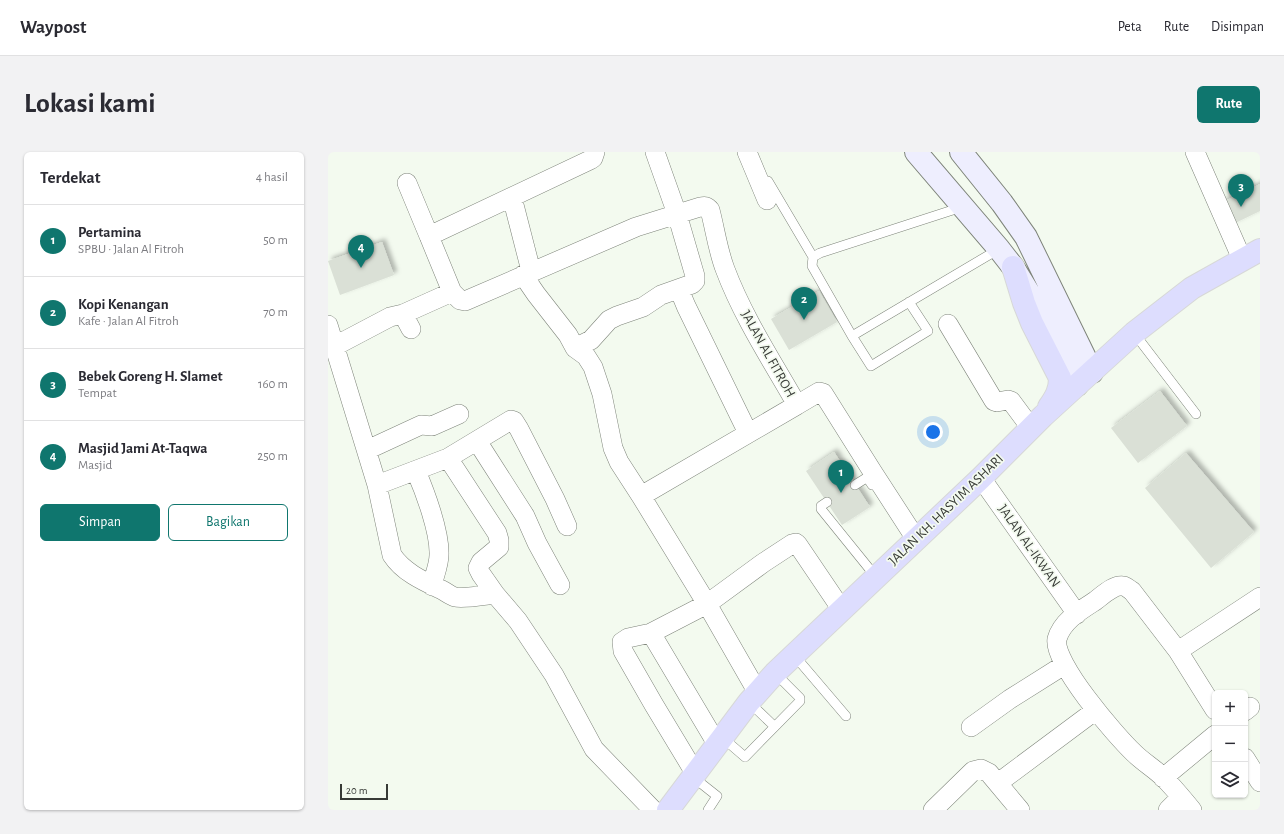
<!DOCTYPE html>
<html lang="id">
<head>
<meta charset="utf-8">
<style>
	body { margin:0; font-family:"Alegreya Sans",sans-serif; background:#f2f2f3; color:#2b2b33 }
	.controls { position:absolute; right:12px; bottom:12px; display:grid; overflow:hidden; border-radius:6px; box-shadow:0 1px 3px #0004 }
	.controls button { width:36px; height:36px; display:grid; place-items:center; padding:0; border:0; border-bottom:1px solid #e1e1e2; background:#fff; color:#2b2b33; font:20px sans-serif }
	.scale { position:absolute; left:12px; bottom:10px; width:48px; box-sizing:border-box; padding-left:4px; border:2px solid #373a36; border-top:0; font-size:11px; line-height:14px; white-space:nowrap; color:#373a36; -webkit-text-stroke:3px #f3faef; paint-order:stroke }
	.you { position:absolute; left:605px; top:280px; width:14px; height:14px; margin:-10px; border:3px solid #fff; border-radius:50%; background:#1a73e8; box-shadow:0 0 0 6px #1a73e833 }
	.badge { display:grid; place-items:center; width:26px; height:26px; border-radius:50%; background:#0f766e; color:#fff; font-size:13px; font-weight:700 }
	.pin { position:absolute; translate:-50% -33px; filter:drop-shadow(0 1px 2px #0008) }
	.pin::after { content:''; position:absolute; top:21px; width:14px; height:12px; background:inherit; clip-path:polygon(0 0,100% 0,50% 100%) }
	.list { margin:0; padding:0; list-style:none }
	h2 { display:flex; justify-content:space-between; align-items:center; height:52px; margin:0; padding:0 16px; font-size:17px }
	h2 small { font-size:13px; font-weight:400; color:#7c7c81 }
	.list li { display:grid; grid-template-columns:26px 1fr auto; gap:12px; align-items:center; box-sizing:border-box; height:72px; padding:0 16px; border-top:1px solid #e1e1e2 }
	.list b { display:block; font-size:15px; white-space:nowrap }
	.list p { margin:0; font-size:13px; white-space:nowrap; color:#7c7c81 }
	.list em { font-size:13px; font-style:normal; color:#7c7c81 }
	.actions { display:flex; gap:8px; padding:12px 16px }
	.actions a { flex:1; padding:9px 0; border:1px solid #0f766e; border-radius:6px; text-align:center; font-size:14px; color:#0f766e }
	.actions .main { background:#0f766e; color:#fff }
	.icon { flex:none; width:22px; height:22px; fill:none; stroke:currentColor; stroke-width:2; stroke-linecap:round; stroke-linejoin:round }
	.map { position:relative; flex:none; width:932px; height:658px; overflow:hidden; border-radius:6px }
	header { display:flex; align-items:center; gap:24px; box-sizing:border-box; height:56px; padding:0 20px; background:#fff; border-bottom:1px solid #e1e1e2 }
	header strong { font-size:19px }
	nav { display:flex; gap:22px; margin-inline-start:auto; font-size:14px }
	.intro { display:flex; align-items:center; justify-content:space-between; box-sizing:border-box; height:96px; padding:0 24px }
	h1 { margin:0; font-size:28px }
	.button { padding:10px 18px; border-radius:6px; background:#0f766e; color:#fff; font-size:14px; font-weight:700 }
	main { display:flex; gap:24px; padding:0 24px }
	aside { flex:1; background:#fff; border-radius:6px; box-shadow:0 1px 3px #0004 }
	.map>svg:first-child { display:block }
	.building { fill:#dae0d6; filter:url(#shadow) }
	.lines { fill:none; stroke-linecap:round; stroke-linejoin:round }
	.lane-casing { stroke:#7e847a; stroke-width:10 }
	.street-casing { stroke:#7e847a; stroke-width:20 }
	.secondary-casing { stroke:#7e847a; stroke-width:24 }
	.primary-casing { stroke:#d7d8d7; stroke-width:24 }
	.lane { stroke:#fff; stroke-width:9 }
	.street { stroke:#fff; stroke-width:19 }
	.secondary { stroke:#eeeefe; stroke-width:22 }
	.primary { stroke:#ddddfe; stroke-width:22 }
	.labels { text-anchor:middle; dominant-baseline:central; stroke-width:3.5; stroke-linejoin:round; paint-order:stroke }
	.street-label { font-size:14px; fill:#373a36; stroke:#f3faef }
</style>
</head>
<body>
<header>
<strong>Waypost</strong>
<nav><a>Peta</a><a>Rute</a><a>Disimpan</a></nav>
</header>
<div class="intro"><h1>Lokasi kami</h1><a class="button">Rute</a></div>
<main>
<aside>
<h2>Terdekat<small>4 hasil</small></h2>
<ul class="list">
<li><span class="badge">1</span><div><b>Pertamina</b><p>SPBU · Jalan Al Fitroh</p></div><em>50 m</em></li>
<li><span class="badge">2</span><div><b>Kopi Kenangan</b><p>Kafe · Jalan Al Fitroh</p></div><em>70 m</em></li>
<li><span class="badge">3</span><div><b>Bebek Goreng H. Slamet</b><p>Tempat</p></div><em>160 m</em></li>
<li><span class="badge">4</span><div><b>Masjid Jami At-Taqwa</b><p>Masjid</p></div><em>250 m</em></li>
</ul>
<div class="actions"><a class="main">Simpan</a><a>Bagikan</a></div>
</aside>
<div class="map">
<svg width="932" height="658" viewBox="0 0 932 658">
	<defs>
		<filter id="shadow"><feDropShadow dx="3.5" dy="-3.5" stdDeviation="2" flood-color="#0004"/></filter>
	</defs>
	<rect width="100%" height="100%" fill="#f3faef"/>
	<path class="building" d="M932,32V59L903,73L893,51Z
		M54,90L66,123L12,143L0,109Z
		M491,139L509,170L461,198L443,167Z
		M832,239L859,274L810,311L783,276Z
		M506,300L542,355L514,373L478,319Z
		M858,301L926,380L883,416L817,336Z"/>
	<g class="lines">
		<defs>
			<path id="lane" d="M440,29L485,105
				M581,150L600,179L543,214L524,184L484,114L485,105L492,101L634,55
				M806,181L868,262
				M524,184L671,97
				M527,333L538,326L540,327L544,333
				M499,350L493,354V357L548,425
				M466,503L518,564
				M421,550L446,574
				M395,586L417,605L472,549V546L447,521
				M365,625L389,644L380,658"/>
			<path id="street" d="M419,0L439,48
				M867,0L914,107
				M79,31L101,84L262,8L265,6L267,0
				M184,45L203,119
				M101,84L124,140L132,148L137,149L308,75L372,55C377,54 379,54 382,58C387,77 390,99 397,117C415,165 444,209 469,253L491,240L495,241L544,319L588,387
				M195,123L208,142L240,183L247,196L258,204L265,215L274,242L285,296L291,310L313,344L379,452L430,541
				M351,137L358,154L420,281
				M75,162L124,140
				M620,172L666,249L669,250L680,248L683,249L703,276
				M0,173L49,333L64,403C75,420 95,429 114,438C118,440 123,444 127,445C136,447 158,443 167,442L190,469L226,523L266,597L325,658
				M7,194L62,165L75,162L83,177
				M247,196L263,188L281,168L289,164L315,155L333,143L364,132L367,129V124L349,62L327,0
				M149,289L197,364L209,391L232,433
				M39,298L93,273L104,274L131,262
				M120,306L169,381L171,388V395L153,410L150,416L153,422L167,442
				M88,319C97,340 112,380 111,403C111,413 106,424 104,434
				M653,326L749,462
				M49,333L120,306L183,268L186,269L191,277L227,347L239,374
				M313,344L469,253
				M323,481L389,592
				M850,499L932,445
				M917,559L922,555
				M643,575L682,547L736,513
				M917,606L932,630
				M367,621L326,553L295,499L294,490L300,486L323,481L379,452L435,411L464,392L468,391L470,393L514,458
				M835,626L887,583
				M670,631L768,558
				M605,658L645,619L653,617L661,621L692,658
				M840,658L853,645
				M864,658C855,647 846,636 836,626C827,617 815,610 806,601C788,584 724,510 729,487C734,469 753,458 767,449C775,443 786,432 796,434C799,435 802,438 804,439L850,499L887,558"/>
			<path id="secondary" d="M588,0L671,97L685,115L715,164L749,233
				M633,0L674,51L698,85L764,220"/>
			<path id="primary" d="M685,115L696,151L704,171L732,226C732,238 728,245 721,255
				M340,658L421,550L447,521L653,326L715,264L806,181L864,136L932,98"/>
		</defs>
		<use href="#lane" class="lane-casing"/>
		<use href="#street" class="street-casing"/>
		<use href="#secondary" class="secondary-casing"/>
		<use href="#primary" class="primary-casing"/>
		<use href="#lane" class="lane"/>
		<use href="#street" class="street"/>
		<use href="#secondary" class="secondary"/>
		<use href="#primary" class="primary"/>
	</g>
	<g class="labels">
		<g class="street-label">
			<text transform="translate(440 202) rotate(61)">JALAN AL FITROH</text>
			<text transform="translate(618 358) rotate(-44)">JALAN KH. HASYIM ASHARI</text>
			<text transform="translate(701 394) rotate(55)">JALAN AL-IKWAN</text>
		</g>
	</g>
</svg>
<div class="controls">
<button>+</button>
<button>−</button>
<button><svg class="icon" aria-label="layers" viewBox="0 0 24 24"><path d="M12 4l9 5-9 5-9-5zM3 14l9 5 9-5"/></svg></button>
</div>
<div class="scale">20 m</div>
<div class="you"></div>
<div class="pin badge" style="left:513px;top:341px">1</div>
<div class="pin badge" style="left:476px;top:168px">2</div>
<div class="pin badge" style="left:913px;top:55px">3</div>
<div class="pin badge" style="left:33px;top:116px">4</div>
</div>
</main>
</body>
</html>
